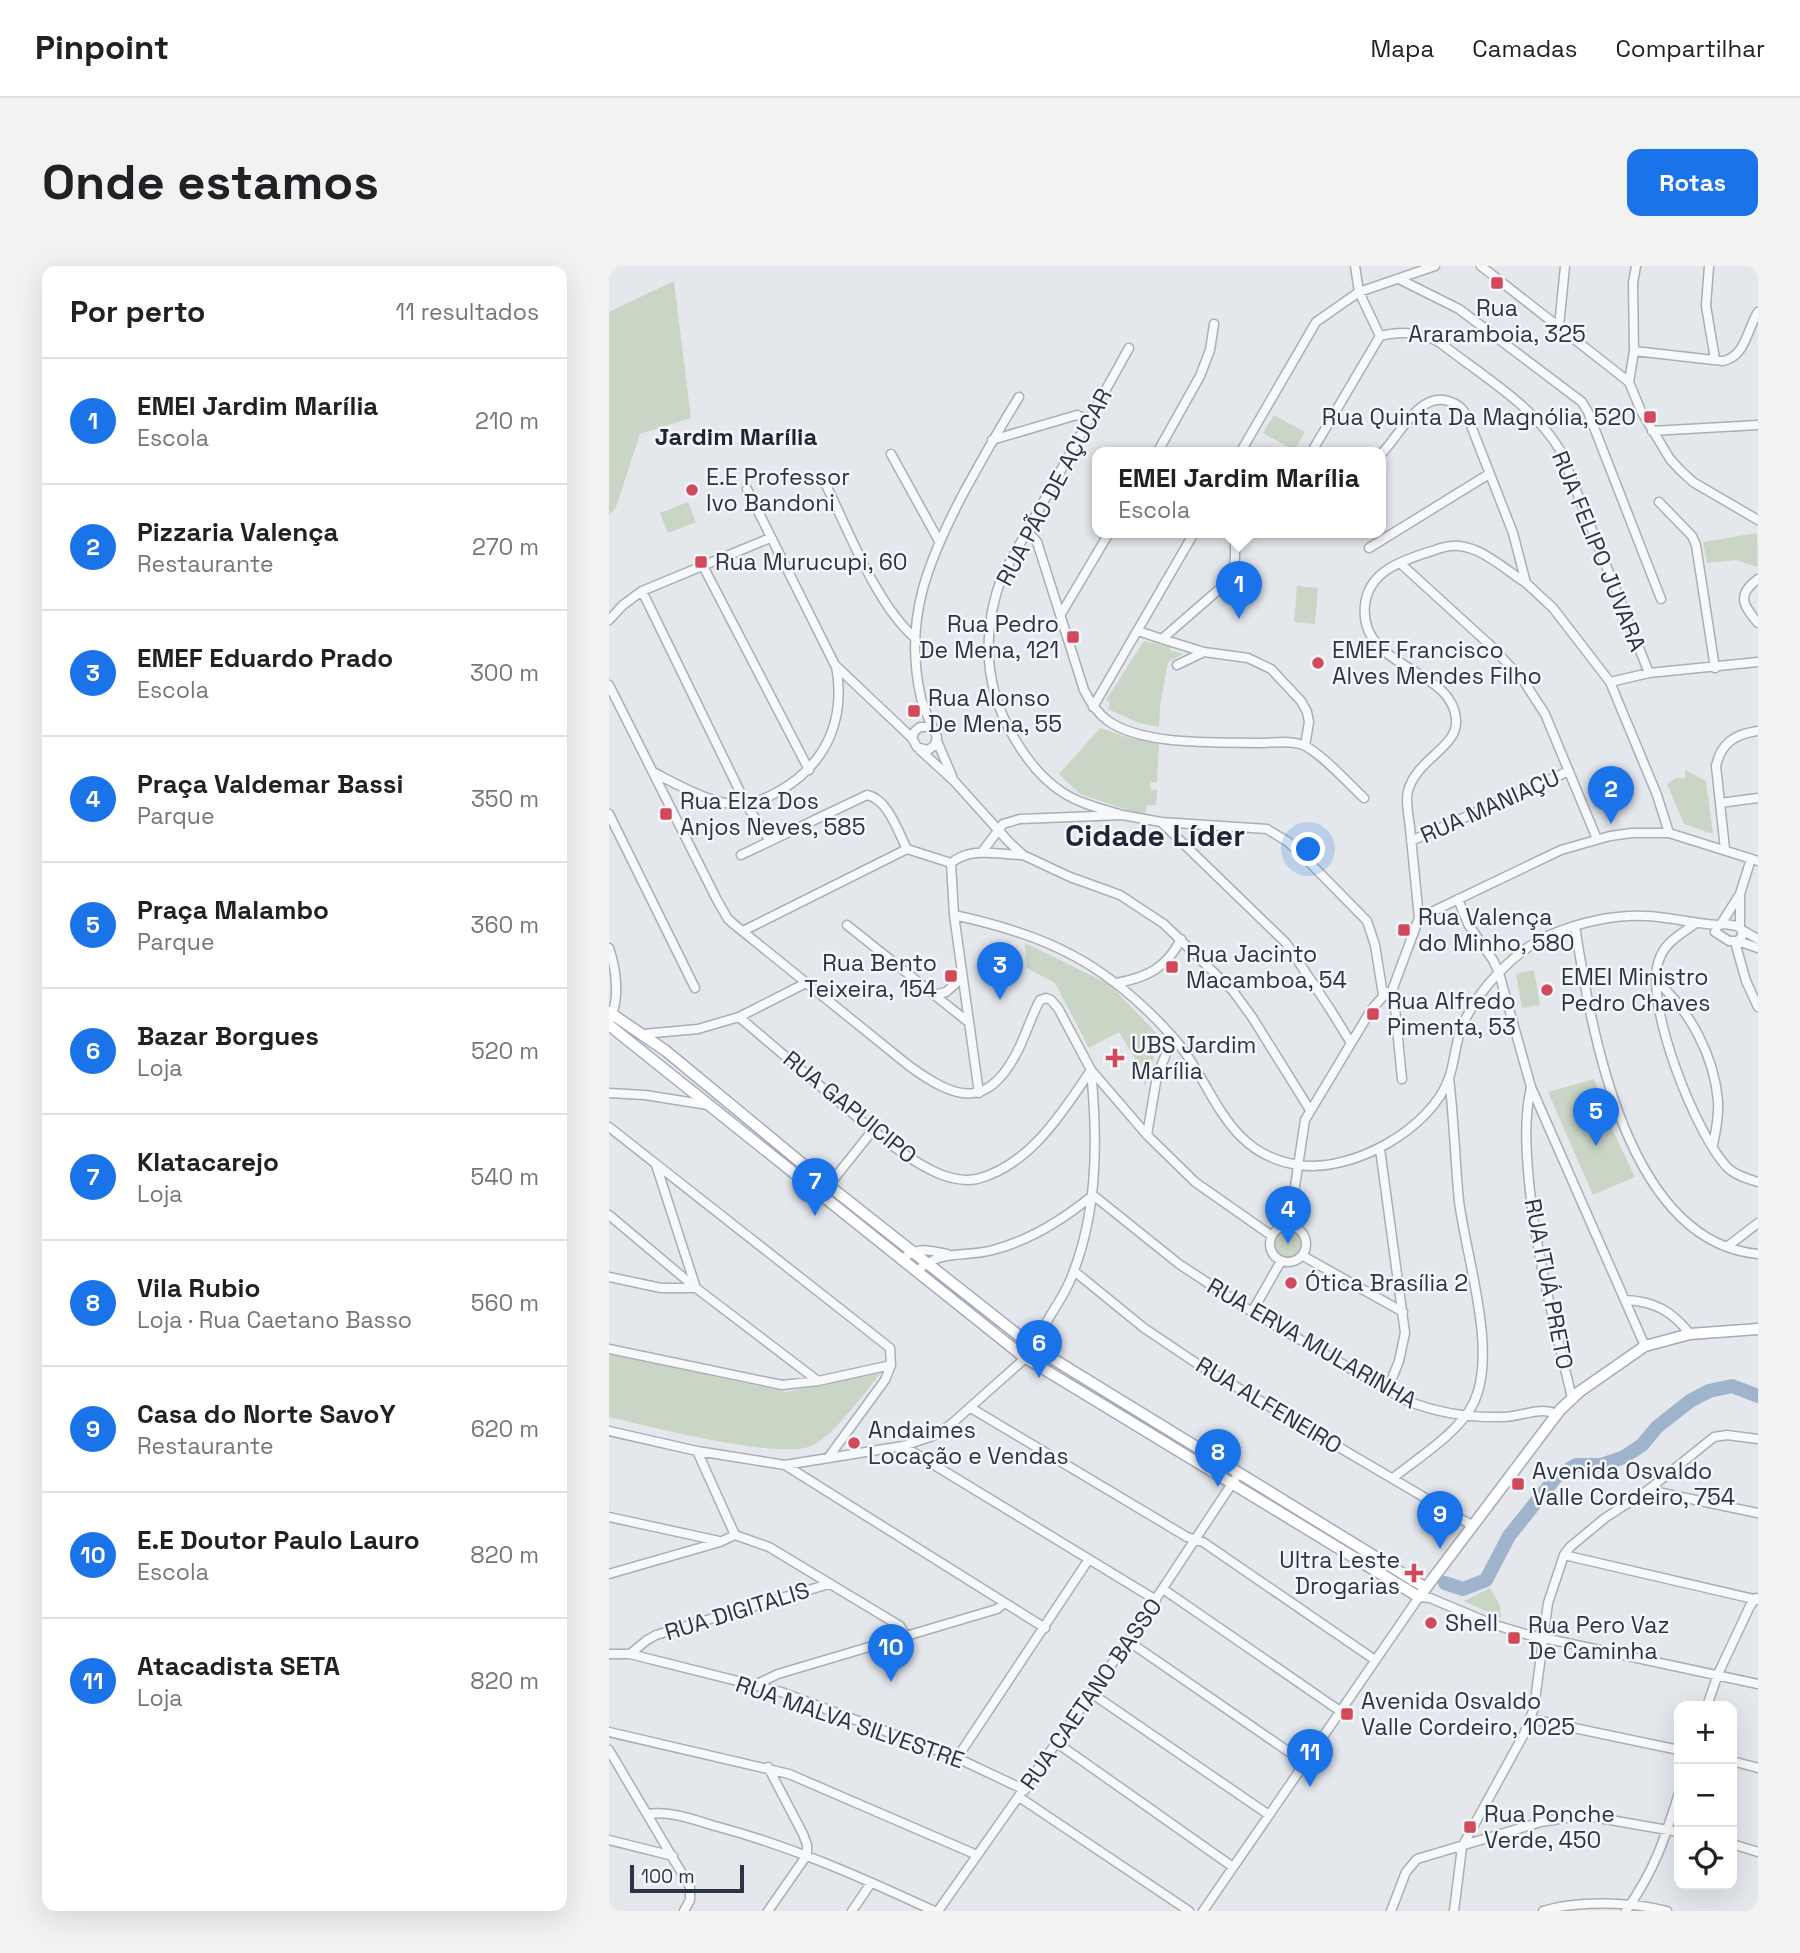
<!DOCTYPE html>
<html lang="pt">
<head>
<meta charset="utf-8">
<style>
	body { margin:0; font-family:"Space Grotesk",sans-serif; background:#f2f2f2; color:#202124 }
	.controls { position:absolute; right:21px; bottom:21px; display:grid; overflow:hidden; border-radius:14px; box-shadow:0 7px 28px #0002 }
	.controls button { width:63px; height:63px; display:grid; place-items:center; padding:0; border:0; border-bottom:2px solid #e0e0e0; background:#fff; color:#202124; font:35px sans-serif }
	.scale { position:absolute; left:21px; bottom:18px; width:114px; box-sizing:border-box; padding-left:7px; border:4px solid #2b3445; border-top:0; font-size:19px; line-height:24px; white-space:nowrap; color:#2b3445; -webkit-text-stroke:5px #f4f6f9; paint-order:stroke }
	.you { position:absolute; left:700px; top:584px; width:24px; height:24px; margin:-18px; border:5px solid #fff; border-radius:50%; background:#1a73e8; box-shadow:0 0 0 10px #1a73e833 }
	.badge { display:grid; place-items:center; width:46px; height:46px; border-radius:50%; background:#1a73e8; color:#fff; font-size:23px; font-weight:700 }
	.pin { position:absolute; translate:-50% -58px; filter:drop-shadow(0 2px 4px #0008) }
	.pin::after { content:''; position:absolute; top:37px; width:24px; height:21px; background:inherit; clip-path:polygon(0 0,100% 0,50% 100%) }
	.popup { position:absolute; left:483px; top:181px; width:294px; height:91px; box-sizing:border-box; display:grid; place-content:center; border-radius:14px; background:#fff; filter:drop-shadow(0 2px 5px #0005); font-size:23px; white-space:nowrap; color:#757577 }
	.popup b { font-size:26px; color:#202124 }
	.popup::after { content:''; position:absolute; left:50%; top:100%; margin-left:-14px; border:14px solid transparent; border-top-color:#fff }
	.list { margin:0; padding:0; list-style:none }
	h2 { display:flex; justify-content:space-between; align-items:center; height:91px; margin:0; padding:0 28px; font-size:30px }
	h2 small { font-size:23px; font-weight:400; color:#757577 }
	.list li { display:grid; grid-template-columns:46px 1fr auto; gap:21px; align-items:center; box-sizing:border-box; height:126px; padding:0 28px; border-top:2px solid #e0e0e0 }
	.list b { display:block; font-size:26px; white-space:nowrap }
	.list p { margin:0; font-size:23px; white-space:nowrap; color:#757577 }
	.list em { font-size:23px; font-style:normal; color:#757577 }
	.icon { flex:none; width:38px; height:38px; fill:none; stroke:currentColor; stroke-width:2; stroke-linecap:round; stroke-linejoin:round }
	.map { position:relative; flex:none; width:1149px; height:1645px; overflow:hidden; border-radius:14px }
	header { display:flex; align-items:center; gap:42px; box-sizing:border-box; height:98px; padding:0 35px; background:#fff; border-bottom:2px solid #e0e0e0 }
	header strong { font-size:33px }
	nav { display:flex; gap:38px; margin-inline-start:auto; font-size:24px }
	.intro { display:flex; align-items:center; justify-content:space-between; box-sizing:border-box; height:168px; padding:0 42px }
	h1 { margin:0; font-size:49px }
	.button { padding:18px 32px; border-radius:14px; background:#1a73e8; color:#fff; font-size:24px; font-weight:700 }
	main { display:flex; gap:42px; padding:0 42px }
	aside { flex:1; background:#fff; border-radius:14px; box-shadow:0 7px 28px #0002 }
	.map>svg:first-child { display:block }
	.green { fill:#c9d6c5 }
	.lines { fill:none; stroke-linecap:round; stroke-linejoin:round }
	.river { stroke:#9fb4cc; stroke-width:14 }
	.minor-casing { stroke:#a9aeb7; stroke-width:11 }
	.major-casing { stroke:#a3abb8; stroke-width:13 }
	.minor { stroke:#f7f8fa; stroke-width:8 }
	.major { stroke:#fff; stroke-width:10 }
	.poi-dot { fill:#d1495b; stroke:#f4f6f9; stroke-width:2.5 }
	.labels { text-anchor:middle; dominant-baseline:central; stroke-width:5; stroke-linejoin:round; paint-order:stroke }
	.poi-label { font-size:23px; fill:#2b3445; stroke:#f4f6f9; text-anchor:start }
	.street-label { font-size:23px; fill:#2b3445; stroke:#f4f6f9 }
	.neighbourhood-label { font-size:24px; font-weight:bold; fill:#1d2536; stroke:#f4f6f9 }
	.district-label { font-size:30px; font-weight:bold; fill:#1d2536; stroke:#f4f6f9 }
</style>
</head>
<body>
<header>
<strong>Pinpoint</strong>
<nav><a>Mapa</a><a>Camadas</a><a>Compartilhar</a></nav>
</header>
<div class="intro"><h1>Onde estamos</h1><a class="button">Rotas</a></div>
<main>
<aside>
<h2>Por perto<small>11 resultados</small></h2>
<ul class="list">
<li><span class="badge">1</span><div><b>EMEI Jardim Marília</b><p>Escola</p></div><em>210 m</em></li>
<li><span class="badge">2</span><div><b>Pizzaria Valença</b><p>Restaurante</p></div><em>270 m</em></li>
<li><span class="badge">3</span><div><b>EMEF Eduardo Prado</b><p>Escola</p></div><em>300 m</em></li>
<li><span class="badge">4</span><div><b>Praça Valdemar Bassi</b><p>Parque</p></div><em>350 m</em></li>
<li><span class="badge">5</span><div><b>Praça Malambo</b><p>Parque</p></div><em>360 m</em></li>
<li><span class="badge">6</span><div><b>Bazar Borgues</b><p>Loja</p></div><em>520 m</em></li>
<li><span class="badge">7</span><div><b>Klatacarejo</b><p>Loja</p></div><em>540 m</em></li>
<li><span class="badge">8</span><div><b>Vila Rubio</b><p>Loja · Rua Caetano Basso</p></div><em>560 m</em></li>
<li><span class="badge">9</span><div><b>Casa do Norte SavoY</b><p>Restaurante</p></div><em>620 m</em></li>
<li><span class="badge">10</span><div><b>E.E Doutor Paulo Lauro</b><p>Escola</p></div><em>820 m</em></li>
<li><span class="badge">11</span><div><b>Atacadista SETA</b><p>Loja</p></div><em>820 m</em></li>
</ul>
</aside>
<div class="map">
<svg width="1149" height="1645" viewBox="0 0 1149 1645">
	<rect width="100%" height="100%" fill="#e4e7ec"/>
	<path class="green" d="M65,15L82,152L31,168L7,241L0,249V46Z
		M665,149L696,166L685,184L654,167Z
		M79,236L87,256L59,267L51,247Z
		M1148,267L1149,301L1127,294L1098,297L1094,276Z
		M688,320L709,322L706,358L685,356Z
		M535,375L561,381V384L574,388L559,396L551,440L550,461L530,457L499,443L501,437L497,434Z
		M491,462L521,472L550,478L548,516L541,517L542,524H548L547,539H538L536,550L471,528L450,508Z
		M1076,504L1097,515L1104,568L1075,558L1058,518L1067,512H1076Z
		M416,677L500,718L551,771L536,820L529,797L510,766L480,782L446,717L418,702Z
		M925,704L931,739L913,742L907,708Z
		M985,813L1003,863L1026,911L984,929L939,826Z
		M664 979a15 15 0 1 1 30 0a15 15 0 1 1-30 0Z
		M0,1088L177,1126L272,1107C255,1127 225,1170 202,1180C170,1194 38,1160 0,1151Z
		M461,1110L612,1201L610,1204L459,1112Z
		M881,1322L891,1339L892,1352L855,1335Z"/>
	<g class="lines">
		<path class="river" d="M836,1317L854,1323L877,1314L900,1270L947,1211L967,1199H992L1015,1191L1033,1179L1048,1161L1081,1135L1100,1125L1123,1120L1149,1130"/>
		<defs>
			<path id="minor" d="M746,0L750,26L771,70
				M872,0L1020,116
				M1027,0L1024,17L1025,85L1020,116L1032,145L1061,193L1071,204L1084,216L1149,254
				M1100,0L1097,40L1106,93
				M790,13L850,43L973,136L979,146L1052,333
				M950,61L956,0
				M1025,85L1114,95C1137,90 1138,63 1149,46
				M1043,165L1149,159
				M383,174L468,149L480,154
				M548,187L591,110L601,84L605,58
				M631,187L707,56L750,26L826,0
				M702,187L771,70C793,65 810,66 830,76C872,109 923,138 951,184L1040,407
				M282,188L330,275
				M772,188C790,171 809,126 839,135C850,138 854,143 859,152L904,267L917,317L944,342L1001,416L1048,529L1060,567
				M216,217C239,263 267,338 305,371
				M138,223L226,399L303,472L308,481L319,484L326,479L328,471C322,457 316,447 312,432C294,354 319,295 354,228C372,195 390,163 410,131
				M1050,236L1083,270L1087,279L1106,402
				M418,265L428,276L475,424C481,436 487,446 498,454C532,480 609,476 651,477C664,477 681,474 694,479C711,486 740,518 755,532
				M760,282L880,208
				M791,297L882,380L914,414L936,448L988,573
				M94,300L200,504
				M1149,313C1127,329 1134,339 1149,357
				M33,325L137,538L161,575
				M452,348L500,267
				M0,354L14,339L33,325L161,272
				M529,365L553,373L615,319C628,302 627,288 625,267
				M553,373L595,386
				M568,399L595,386L639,392L662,403L692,435L698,446L700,456L696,480
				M1001,416L1040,407L1149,396
				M0,419L108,634L119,653L127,660L299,799C349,836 381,844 411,780C418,765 423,749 431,734L437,732L442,734L449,742L482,804L538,869L586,916L663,970
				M484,441L585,267
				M303,472L306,465L311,461H321
				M328,475L343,510
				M311,484L346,516L400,576L414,589L461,611L511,629L555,658L624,725L643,751L701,844
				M46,507C71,520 109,542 137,538C149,536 162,530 172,524C218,497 237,452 227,400
				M1111,537L1149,532
				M0,548L86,722
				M513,549C494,543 471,538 453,526C433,513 419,495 407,475C375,423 372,367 393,310L520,82
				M552,556L677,677L721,743L742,777
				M802,575L960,505
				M1116,583L1107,500C1112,477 1126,468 1149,465
				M373,586L394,558L411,553L513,549L552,556L658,563L679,576L700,596L758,655L766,679L774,729
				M132,589L258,529C279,533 289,566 298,583L342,597
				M849,633L859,658L884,694L890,707L922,821L1036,1080
				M345,649C438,669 497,697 562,769C606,817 613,888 690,899C743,907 822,863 840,812C846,795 846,777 853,761C867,725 907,683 943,668C978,654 1019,646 1057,652C1074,654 1091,658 1109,659
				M810,652C807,622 804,592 801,562C800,550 796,536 799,525C808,492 850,481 847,453C843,401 749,403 756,339C760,301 802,292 832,282C863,271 892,301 917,317
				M1087,657C1072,668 1056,676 1050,694C1034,737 1088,872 1120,903C1128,910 1139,913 1149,916
				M1112,658L1131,628L1142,593
				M1116,658L1128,660L1133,664V670L1129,675H1120L1106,666L1109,659Z
				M238,659L358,755
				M966,660C982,763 1017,976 1149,988
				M1131,661V631
				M1133,664L1149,673
				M134,665L298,583
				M1129,675L1149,682
				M1126,676L1137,715L1149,741
				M0,682C8,705 11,734 0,756
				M1047,715C1081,744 1105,790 1109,835C1110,850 1107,865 1104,879
				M507,717C537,712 558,702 572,673
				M325,729L337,726L353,712
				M130,751C165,781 201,811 236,841C263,863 290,888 322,904C335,911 353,916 368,913C420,900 454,846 482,804
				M34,768L89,763L130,751L197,717
				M793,813L784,722L810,652L952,584L1001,570L1023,567H1060L1149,595
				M922,821C915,853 917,884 920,916C927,990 946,1060 963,1132
				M0,827L36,829L99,839
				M370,827L345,649L342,597C363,580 389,589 414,589
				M0,861L281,1082L282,1099L276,1114L219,1192
				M538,869L548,810L564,771
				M771,883L796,1067L790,1095L778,1125
				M47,899L87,1022
				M212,929L264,864
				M0,949L87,1022L209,1115
				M661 978a18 18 0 1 1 36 0a18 18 0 1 1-36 0Z
				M680,960L696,854L762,744L778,726
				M1119,980L1149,957
				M694,990L794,1046
				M292,994C309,980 318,984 338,988
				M465,1005L535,1062L590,1099L864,1260
				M307,1006C332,982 355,992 384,984C422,974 455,953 484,929L570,998L643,1046L796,1134C828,1147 859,1152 894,1151C913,1151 929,1140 948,1148
				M0,1011L52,1022H87
				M1016,1034C1045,1035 1063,1045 1081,1068
				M643,1046L672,995
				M0,1083L173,1119L209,1115L282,1099
				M362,1142L578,1271L594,1276L766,1394
				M0,1165L88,1185L176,1199L294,1180L324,1170L340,1160L422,1087C430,1063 449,1041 460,1017C489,950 489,876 482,804
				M294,1180L547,1334
				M88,1185L126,1269L160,1281L291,1360L297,1370
				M176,1199L436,1362
				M784,1212C809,1192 852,1165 865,1136C889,1085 857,991 850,935C846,894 845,853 840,812
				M1039,1224L1149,1247
				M0,1251L110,1275
				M955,1289L1149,1334
				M0,1308L111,1276L126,1269
				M554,1323L731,1445
				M519,1375L696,1497
				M0,1388H21L172,1426L348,1492L416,1524
				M21,1388L38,1374L47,1369L220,1318
				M148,1418L169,1408L388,1343L395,1337
				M482,1427L660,1549
				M1098,1440L1109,1408L1141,1340L1147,1332
				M922,1453L1070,1484
				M0,1466L180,1508L368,1589
				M448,1477L624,1601
				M0,1484L81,1621V1634L75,1645
				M348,1492L480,1293
				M1123,1495L1149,1502
				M410,1531L580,1645
				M38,1548C62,1545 83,1553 106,1560C182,1580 254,1612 325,1645
				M0,1574L64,1590
				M1123,1578L1149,1586
				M159,1645L198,1589V1579L194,1568L159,1501
				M243,1645L262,1617
				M329,1645L519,1375L630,1207
				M594,1645L810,1331L821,1332L883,1358L916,1368L1149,1418
				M782,1645L797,1606L808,1593L932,1556L962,1551H984L1070,1566
				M845,1645L853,1581L915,1468L925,1442L939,1337L955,1289L961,1281L996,1252L1039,1224L1105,1171L1118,1169L1149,1173
				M934,1645C968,1634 1024,1636 1058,1645
				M1017,1645C1046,1603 1055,1575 1070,1527"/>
			<path id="major" d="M0,746L57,785L219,919L423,1080L817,1322
				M0,759L415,1091L810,1331L951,1144L970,1126L1036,1080L1081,1068L1149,1063"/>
		</defs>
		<use href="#minor" class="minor-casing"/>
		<use href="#major" class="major-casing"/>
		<use href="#minor" class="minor"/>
		<use href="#major" class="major"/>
	</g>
	<g class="poi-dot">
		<rect x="881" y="10" width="14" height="14" rx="3.5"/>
		<rect x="1034" y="144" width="14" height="14" rx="3.5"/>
		<circle cx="83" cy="224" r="7"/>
		<rect x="85" y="289" width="14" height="14" rx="3.5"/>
		<rect x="457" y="364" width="14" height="14" rx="3.5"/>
		<circle cx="709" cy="397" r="7"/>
		<rect x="298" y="438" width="14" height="14" rx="3.5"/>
		<rect x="50" y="541" width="14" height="14" rx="3.5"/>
		<rect x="788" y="657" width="14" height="14" rx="3.5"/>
		<rect x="556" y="694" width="14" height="14" rx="3.5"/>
		<rect x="335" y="703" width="14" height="14" rx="3.5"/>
		<circle cx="938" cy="724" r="7"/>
		<rect x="757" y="741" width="14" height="14" rx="3.5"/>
		<path d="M502.5 781.5h7v7h7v7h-7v7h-7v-7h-7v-7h7z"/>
		<circle cx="682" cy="1017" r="7"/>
		<circle cx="245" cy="1177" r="7"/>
		<rect x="902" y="1211" width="14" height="14" rx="3.5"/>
		<path d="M801.5 1296.5h7v7h7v7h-7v7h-7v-7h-7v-7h7z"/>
		<circle cx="822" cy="1357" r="7"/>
		<rect x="898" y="1365" width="14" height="14" rx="3.5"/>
		<rect x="731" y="1441" width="14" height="14" rx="3.5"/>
		<rect x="854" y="1554" width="14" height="14" rx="3.5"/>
	</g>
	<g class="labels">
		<g class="poi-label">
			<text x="888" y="42" text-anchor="middle">Rua<tspan x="888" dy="26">Araramboia, 325</tspan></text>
			<text x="1027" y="151" text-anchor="end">Rua Quinta Da Magnólia, 520</text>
			<text x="97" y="211">E.E Professor<tspan x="97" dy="26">Ivo Bandoni</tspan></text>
			<text x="106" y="296">Rua Murucupi, 60</text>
			<text x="450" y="358" text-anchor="end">Rua Pedro<tspan x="450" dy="26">De Mena, 121</tspan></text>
			<text x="723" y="384">EMEF Francisco<tspan x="723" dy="26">Alves Mendes Filho</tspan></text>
			<text x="319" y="432">Rua Alonso<tspan x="319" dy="26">De Mena, 55</tspan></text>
			<text x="71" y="535">Rua Elza Dos<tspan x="71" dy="26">Anjos Neves, 585</tspan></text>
			<text x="809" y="651">Rua Valença<tspan x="809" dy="26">do Minho, 580</tspan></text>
			<text x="577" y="688">Rua Jacinto<tspan x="577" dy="26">Macamboa, 54</tspan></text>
			<text x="328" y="697" text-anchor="end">Rua Bento<tspan x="328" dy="26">Teixeira, 154</tspan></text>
			<text x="952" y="711">EMEI Ministro<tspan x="952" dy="26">Pedro Chaves</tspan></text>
			<text x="778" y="735">Rua Alfredo<tspan x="778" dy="26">Pimenta, 53</tspan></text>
			<text x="522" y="779">UBS Jardim<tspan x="522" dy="26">Marília</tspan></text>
			<text x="696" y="1017">Ótica Brasília 2</text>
			<text x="259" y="1164">Andaimes<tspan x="259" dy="26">Locação e Vendas</tspan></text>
			<text x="923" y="1205">Avenida Osvaldo<tspan x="923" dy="26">Valle Cordeiro, 754</tspan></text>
			<text x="791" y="1294" text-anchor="end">Ultra Leste<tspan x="791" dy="26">Drogarias</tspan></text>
			<text x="836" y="1357">Shell</text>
			<text x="919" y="1359">Rua Pero Vaz<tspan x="919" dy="26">De Caminha</tspan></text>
			<text x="752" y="1435">Avenida Osvaldo<tspan x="752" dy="26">Valle Cordeiro, 1025</tspan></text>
			<text x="875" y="1548">Rua Ponche<tspan x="875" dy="26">Verde, 450</tspan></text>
		</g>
		<g class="street-label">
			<text transform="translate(445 221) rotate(-62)">RUA PÃO DE AÇUCAR</text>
			<text transform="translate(990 285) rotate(68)">RUA FELIPO JUVARA</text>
			<text transform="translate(881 540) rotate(-24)">RUA MANIAÇU</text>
			<text transform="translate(241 841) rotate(39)">RUA GAPUICIPO</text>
			<text transform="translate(940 1018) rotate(79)">RUA ITUÁ PRETO</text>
			<text transform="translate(703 1077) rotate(30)">RUA ERVA MULARINHA</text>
			<text transform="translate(660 1139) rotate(31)">RUA ALFENEIRO</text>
			<text transform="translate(128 1345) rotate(-17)">RUA DIGITALIS</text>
			<text transform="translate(482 1428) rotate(-55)">RUA CAETANO BASSO</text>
			<text transform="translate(241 1456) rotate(19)">RUA MALVA SILVESTRE</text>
		</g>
		<g class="neighbourhood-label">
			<text x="127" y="170">Jardim Marília</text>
		</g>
		<g class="district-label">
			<text x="546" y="569">Cidade Líder</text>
		</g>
	</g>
</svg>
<div class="controls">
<button>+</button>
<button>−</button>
<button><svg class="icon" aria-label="locate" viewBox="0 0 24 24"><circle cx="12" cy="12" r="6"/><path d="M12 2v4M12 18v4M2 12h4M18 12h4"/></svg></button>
</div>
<div class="scale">100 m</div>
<div class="you"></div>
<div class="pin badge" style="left:630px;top:353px">1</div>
<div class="popup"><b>EMEI Jardim Marília</b>Escola</div>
<div class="pin badge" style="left:1002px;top:558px">2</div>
<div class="pin badge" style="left:391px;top:734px">3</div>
<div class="pin badge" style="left:679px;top:978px">4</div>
<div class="pin badge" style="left:987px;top:880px">5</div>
<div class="pin badge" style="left:430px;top:1112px">6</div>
<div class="pin badge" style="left:206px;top:950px">7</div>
<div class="pin badge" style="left:609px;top:1221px">8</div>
<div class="pin badge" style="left:831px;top:1283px">9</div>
<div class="pin badge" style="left:282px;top:1416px">10</div>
<div class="pin badge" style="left:701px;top:1521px">11</div>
</div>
</main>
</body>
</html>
